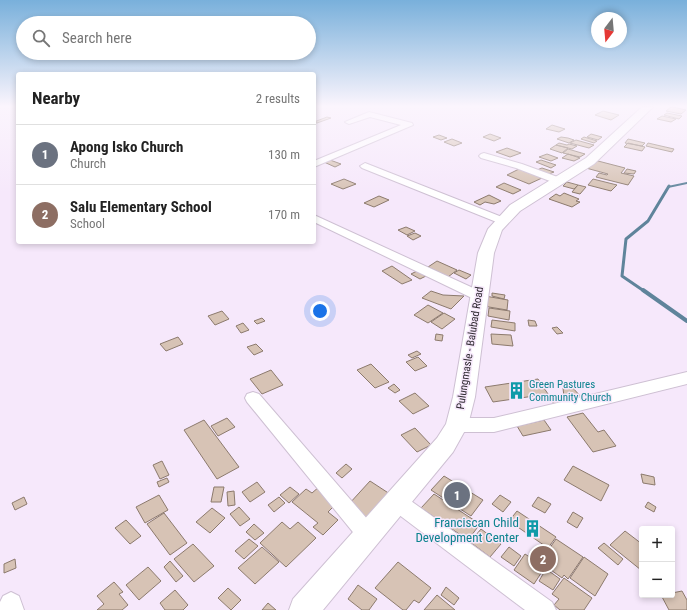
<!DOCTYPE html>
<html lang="en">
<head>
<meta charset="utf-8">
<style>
	body { margin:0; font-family:"Roboto Condensed",sans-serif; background:#f2f2f2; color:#222 }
	.controls { position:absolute; right:12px; bottom:12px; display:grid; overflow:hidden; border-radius:4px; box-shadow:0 2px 6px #0003 }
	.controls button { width:36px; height:36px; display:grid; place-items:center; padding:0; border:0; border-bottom:1px solid #e0e0e0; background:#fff; color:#222; font:20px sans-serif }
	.compass { position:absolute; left:591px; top:12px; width:36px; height:36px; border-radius:50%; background:#fff; box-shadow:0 2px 6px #0003; rotate:196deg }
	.you { position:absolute; left:320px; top:311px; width:14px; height:14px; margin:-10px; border:3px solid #fff; border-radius:50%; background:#1a73e8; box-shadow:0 0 0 6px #1a73e833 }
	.badge { display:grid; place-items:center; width:26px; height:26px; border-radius:50%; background:#2e6c58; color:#fff; font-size:13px; font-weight:700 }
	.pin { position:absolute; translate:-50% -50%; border:2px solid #fff; box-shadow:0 1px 4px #0006 }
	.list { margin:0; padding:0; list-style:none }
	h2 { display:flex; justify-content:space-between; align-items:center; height:52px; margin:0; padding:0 16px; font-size:17px }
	h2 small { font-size:13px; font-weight:400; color:#767676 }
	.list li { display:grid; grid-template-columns:26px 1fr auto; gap:12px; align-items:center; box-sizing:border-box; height:60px; padding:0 16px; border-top:1px solid #e0e0e0 }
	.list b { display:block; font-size:15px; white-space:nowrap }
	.list p { margin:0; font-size:13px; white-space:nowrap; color:#767676 }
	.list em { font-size:13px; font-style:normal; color:#767676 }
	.icon { flex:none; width:22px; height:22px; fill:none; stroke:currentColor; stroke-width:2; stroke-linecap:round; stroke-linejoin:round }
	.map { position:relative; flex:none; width:687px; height:610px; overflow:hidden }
	.search { position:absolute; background:#fff; box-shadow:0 2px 6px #0003; left:16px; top:16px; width:300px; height:44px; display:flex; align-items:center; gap:10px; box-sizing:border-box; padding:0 14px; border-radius:22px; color:#767676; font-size:15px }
	.panel { position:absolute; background:#fff; box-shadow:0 2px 6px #0003; left:16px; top:72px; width:300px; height:172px; border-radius:4px }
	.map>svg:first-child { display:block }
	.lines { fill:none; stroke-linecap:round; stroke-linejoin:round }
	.stream-far2 { stroke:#5f849b; stroke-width:2 }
	.stream-far1 { stroke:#5f849b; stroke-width:3 }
	.stream { stroke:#5f849b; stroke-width:4 }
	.building { fill:#d7c3b5; stroke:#8c7a6d }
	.minor-casing { stroke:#cec0d3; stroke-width:2 }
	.tertiary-casing { stroke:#cec0d3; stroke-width:2 }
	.minor { fill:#fff; fill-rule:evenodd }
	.tertiary { fill:#fff; fill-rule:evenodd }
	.labels { text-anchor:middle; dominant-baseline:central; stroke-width:3; stroke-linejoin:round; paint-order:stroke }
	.street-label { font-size:11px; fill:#312c33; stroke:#f6e8fb }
	.culture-label { font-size:11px; fill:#0d838f; stroke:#f6e8fb; text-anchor:start }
	.near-culture-label { font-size:13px; fill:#0d838f; stroke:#f6e8fb; text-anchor:end }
</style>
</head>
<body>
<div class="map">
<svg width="687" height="610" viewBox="0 0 687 610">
	<rect width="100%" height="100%" fill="#f6e8fb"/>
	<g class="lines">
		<path class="stream-far2" d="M668,187L687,183"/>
		<path class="stream-far1" d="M644,291L622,276L626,239L648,221L669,186"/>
		<path class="stream" d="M643,290L687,321"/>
	</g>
	<path class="building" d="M671,107H673L686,110L681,114L666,111Z
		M603,111L619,115L611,120L595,115Z
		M667,113L682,116L679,119L664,115Z
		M662,116L676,119L671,122L657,119Z
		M327,117L331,118L317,123L314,122Z
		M552,125L565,129L559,132L546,129Z
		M490,134L501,138L494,141L483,137Z
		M591,134L602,137L598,140L587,137Z
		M439,135L447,138L441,140L433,137Z
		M561,137L568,138L574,140L569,143L557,139Z
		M584,137L597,141L594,143L581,139Z
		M452,139L462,143L454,146L444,142Z
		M628,139L645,143L642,146L625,143Z
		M576,140L594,145L589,148L570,143Z
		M559,143L567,145L569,144L577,146L572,149L556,145Z
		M628,143L645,147L642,151L624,147Z
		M648,143L674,149L672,152L646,146Z
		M556,145L568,148L562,153L550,149Z
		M507,148L521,153L510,157L496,152Z
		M568,149L585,154L580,157L563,153Z
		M547,154L558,158L551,161L539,157Z
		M568,154L580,158L574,161L562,158Z
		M330,160L341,164L335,167L324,162Z
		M541,160L556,165L551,168L536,162Z
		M598,161L625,168L621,173L634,176L628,185L596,177L599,173L607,175L608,174L586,168L590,163L594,164Z
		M542,168L554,172L549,174L537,170Z
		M519,169L542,178L529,184L507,175Z
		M627,169L636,171L634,174L624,173Z
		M344,179L356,184L343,189L331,184Z
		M593,179L617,185L611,191L588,185Z
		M567,182L578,185L574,189L563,186Z
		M504,183L521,190L513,194L496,187Z
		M578,185L586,187L580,194L572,192Z
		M564,193L579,199L576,201L580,202L572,207L549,199L556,194L560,196Z
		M489,195L501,201L494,204L485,202L480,205L474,202Z
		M379,196L389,200L374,207L364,203Z
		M406,227L415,231L407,235L398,230Z
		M415,233L421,236L413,240L407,236Z
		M437,261L457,270L448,277L428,267Z
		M392,266L412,280L402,284L382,271Z
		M459,270L471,275L466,279L454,273Z
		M417,271L426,276L420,279L411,274Z
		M431,291L443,295L464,296L451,309L422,298Z
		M492,293L505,295L504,299L492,296Z
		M485,296L508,300L507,310L483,306Z
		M428,305L443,313L428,323L414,315Z
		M489,308L510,311L509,320L488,316Z
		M222,311L229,319L215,325L208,316Z
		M444,313L455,319L442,329L431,322Z
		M262,318L265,321L257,324L254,321Z
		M492,320L515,323V331L491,327Z
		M528,320L535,321L537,326H529Z
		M243,323L249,330L241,333L236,326Z
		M557,327L563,333L557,334L552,328Z
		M436,334L443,335L442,341L435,340Z
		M491,334L511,335L513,346L492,344Z
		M178,337L183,344L166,351L160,344Z
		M256,344L263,351L254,355L247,347Z
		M417,351L421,354L412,358L408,355Z
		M418,357L427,366L415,371L406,362Z
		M371,364L389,382L375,388L357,370Z
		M271,370L283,385L262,394L250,379Z
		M538,379L548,394L493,402L485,387Z
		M394,384L400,390L395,393L388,388Z
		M571,386L583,399L556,407L550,398L564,397L563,388Z
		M415,393L429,406L413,414L399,401Z
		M583,413L598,432L604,430L616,446L593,452L567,417Z
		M227,418L235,427L218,436L211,426Z
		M204,420L239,467L217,479L184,430Z
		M544,420L551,430L523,436L517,426Z
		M415,428L431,445L417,452L401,435Z
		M162,461L169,475L160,479L153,465Z
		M346,464L352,469L342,478L336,473Z
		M573,466L609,485L601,501L564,480Z
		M641,474L654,477L655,485L643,483Z
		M444,476L483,500L471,516L431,490Z
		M167,478L169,482L159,487L157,482Z
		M370,481L393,496L367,526L349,504Z
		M257,482L265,492L250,502L242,492Z
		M320,486L339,501L328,512L338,520L323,535L313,527L318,523L292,502L306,489L312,493Z
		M214,487H224L221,502H211Z
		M290,487L299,494L289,503L280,495Z
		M234,491L235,505L228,506L227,492Z
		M434,494L480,524L468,540L421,508Z
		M159,495L168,510L145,523L136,507Z
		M500,495L511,502L503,512L492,504Z
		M24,497L27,504L15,510L12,503Z
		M279,497L285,503L274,512L268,505Z
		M538,497L551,504L545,513L532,506Z
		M648,502L656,507L654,512L645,507Z
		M239,507L250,519L240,526L230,514Z
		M212,508L225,518L210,533L196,522Z
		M517,511L556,537L548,548L509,521Z
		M573,512L583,518L577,528L567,522Z
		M164,513L187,543L170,555L147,524Z
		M126,520L141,536L130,544L115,528Z
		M282,522L290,529L298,522L316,538L286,567L260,543Z
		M254,524L264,533L255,540L246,532Z
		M481,529L501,544L490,557L470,542Z
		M625,531L642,544L641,570L610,545Z
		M249,539L258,546L244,559L235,551Z
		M556,539L583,557L568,579L564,575L562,578L540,562Z
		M604,543L623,559L618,565L598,548Z
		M193,544L214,566L194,582L174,559Z
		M262,547L279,562L255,584L238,568Z
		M509,547L521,556L514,566L501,557Z
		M525,554L545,567L534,584L514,570Z
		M584,557L608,574L595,596L570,578Z
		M15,559L16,568L4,573V564Z
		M170,561L183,576L176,582L164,567Z
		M398,562L431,588L419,603L414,600L406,610H403L375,588Z
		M148,567L161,581L139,600L126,585Z
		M546,569L560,579L553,590L539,581Z
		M564,578L592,598L584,610H560L554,605L559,599L552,594Z
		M114,582L123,592L119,594L128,605L122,610H97L104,604L97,596Z
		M358,585L377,599L369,610H362L348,599Z
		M446,587L459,598L454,605L441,595Z
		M228,588L241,600L231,610L218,598Z
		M175,590L188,605L183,610H165L160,603Z
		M682,591L687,600V610H669L661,595H672V593Z
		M437,595L455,610H424Z
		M268,603L276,610H262Z"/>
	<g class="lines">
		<defs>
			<path id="minor" d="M369,112L412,123L413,125L314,167V161L401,125L370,117L349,124L345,122Z
				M484,153L522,164L563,179L564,181L559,184L555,183L516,168L481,158L479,156L481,154Z
				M365,163L507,219L509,221L507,223H499L362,168L360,166Z
				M314,215L484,293L486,296L484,299L479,300L474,299L314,222Z
				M687,372V384L494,432H457L451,430L448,425L451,420L457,418H494Z
				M253,392L259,394L375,528L379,535L375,542L368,545L361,542L247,402L245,398L247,394Z
				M397,493L404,496L552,602L556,610H525L390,508L387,502L390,496Z
				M11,592L19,596L24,610H0V602L3,596Z"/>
			<path id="tertiary" d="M642,107H653L594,164L520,211L502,230L494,253L475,397L468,425L453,452L323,610H289L293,599L437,438L446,424L453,397L478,253L488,229L510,205L586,158Z"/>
		</defs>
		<use href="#minor" class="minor-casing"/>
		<use href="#tertiary" class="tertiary-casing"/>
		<use href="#minor" class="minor"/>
		<use href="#tertiary" class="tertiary"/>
	</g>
	<linearGradient id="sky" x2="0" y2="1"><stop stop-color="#79b0db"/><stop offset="0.55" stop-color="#fbf5fd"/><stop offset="1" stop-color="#fbf5fd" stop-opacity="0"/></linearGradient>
	<rect width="687" height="193" fill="url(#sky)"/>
	<defs>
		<symbol id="building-bare" viewBox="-9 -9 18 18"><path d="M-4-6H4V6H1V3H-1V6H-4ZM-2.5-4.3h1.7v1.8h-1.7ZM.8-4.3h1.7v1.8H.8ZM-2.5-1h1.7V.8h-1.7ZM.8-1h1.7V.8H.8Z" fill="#0f9aa8" stroke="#f6e8fb" stroke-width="2.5" paint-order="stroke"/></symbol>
	</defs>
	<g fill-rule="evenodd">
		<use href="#building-bare" x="504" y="378" width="25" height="25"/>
		<use href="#building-bare" x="520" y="516" width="25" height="25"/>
	</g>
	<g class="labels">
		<g class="street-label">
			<text transform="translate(470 348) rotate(-81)">Pulungmasle - Balubad Road</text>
		</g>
		<g class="culture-label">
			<text x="529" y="384">Green Pastures<tspan x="529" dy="13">Community Church</tspan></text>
		</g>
		<g class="near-culture-label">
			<text x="519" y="522">Franciscan Child<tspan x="519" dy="15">Development Center</tspan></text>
		</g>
	</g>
</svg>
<div class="controls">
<button>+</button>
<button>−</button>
</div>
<svg class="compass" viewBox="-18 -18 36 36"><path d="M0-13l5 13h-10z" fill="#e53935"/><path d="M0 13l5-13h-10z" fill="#767676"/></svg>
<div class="you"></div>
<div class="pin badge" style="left:457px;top:495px;background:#6b7280">1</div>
<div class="pin badge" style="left:543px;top:559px;background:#8d6e63">2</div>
<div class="search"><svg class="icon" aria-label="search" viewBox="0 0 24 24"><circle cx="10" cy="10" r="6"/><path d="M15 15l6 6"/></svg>Search here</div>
<section class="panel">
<h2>Nearby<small>2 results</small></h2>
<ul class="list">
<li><span class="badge" style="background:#6b7280">1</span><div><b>Apong Isko Church</b><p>Church</p></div><em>130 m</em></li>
<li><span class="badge" style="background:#8d6e63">2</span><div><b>Salu Elementary School</b><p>School</p></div><em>170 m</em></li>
</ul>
</section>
</div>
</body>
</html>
